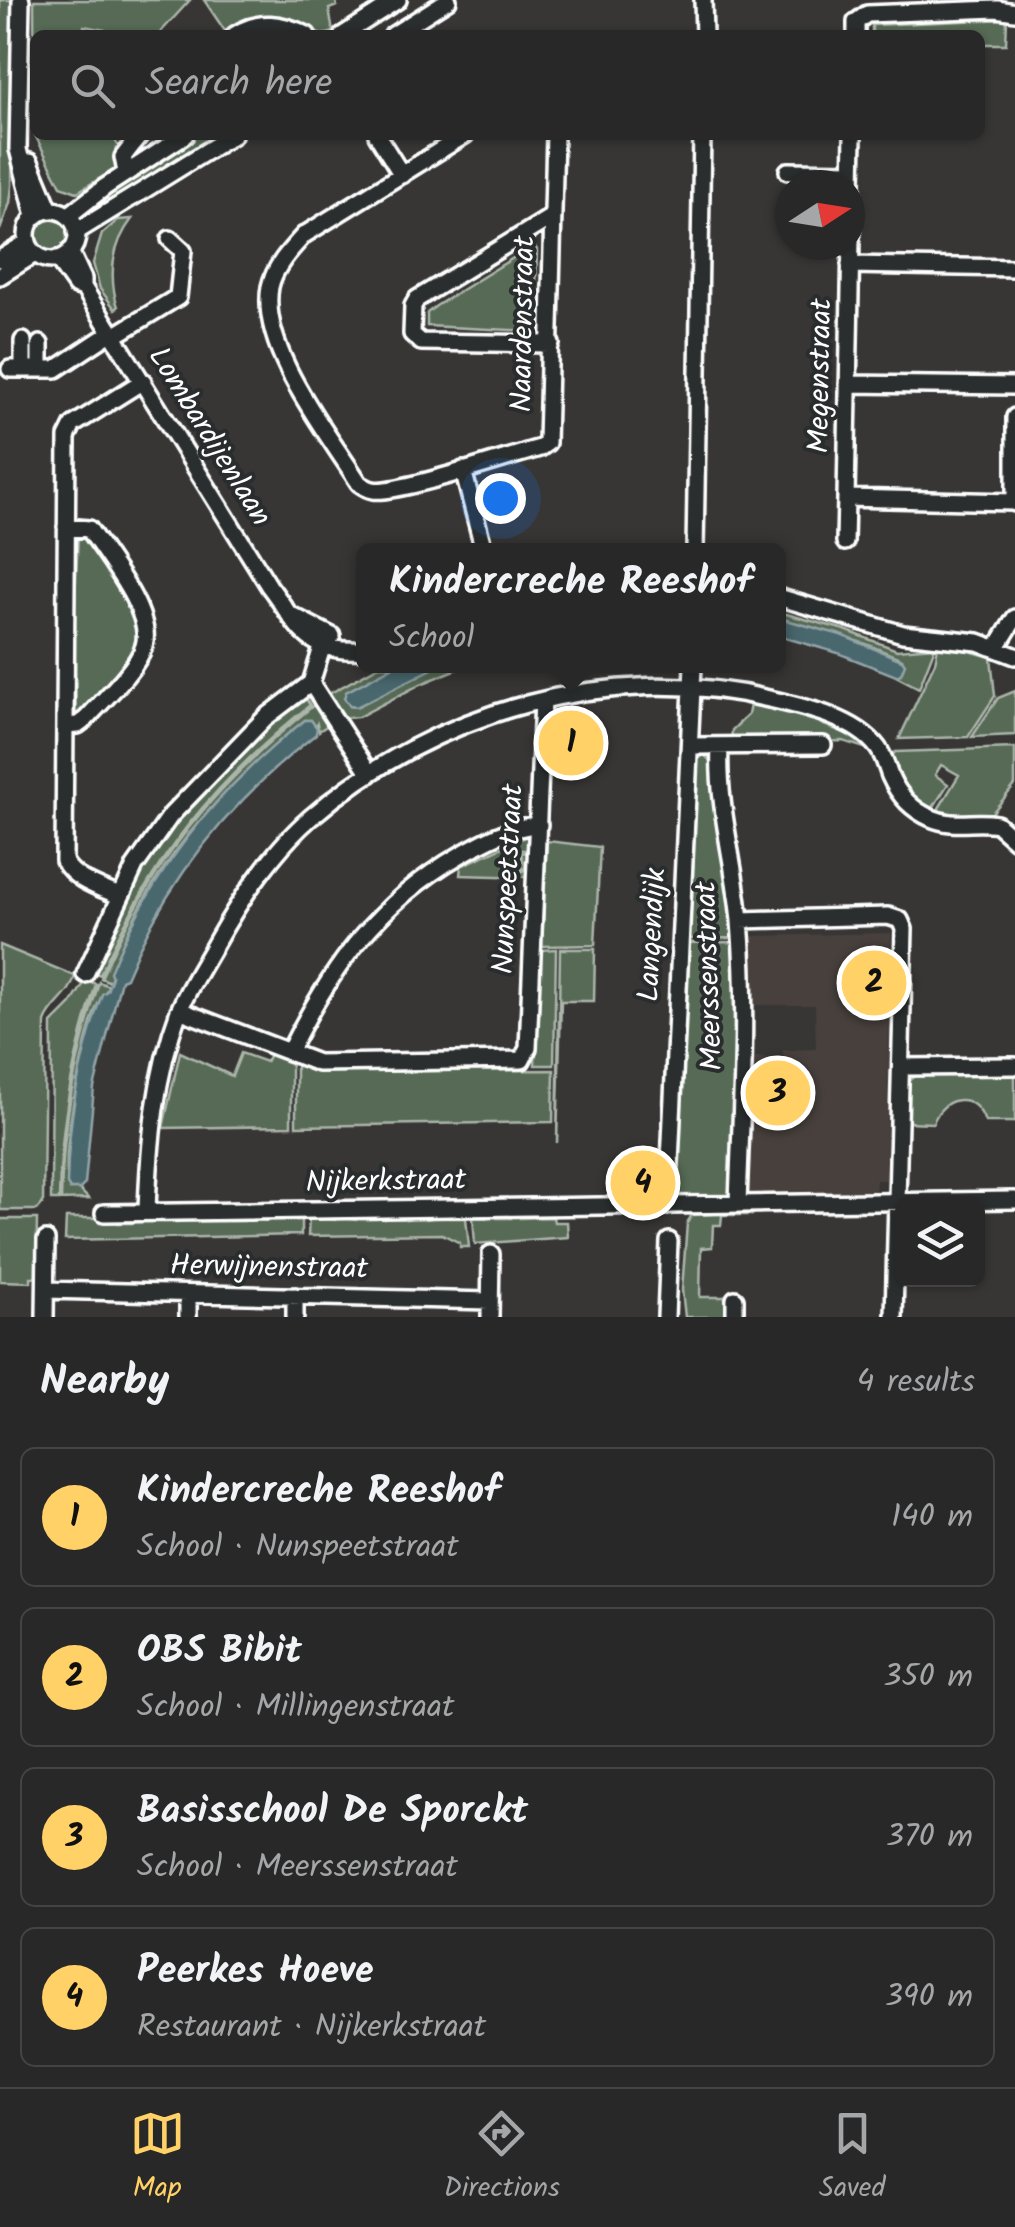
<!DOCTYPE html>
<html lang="en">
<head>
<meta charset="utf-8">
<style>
	body { margin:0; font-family:Kalam,sans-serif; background:#353434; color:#f1f3f6 }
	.controls { position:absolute; right:30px; bottom:30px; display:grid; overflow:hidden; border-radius:15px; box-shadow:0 2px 8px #0004 }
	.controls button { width:90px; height:90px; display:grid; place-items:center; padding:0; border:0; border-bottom:2px solid #454445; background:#292828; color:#f1f3f6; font:50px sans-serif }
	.compass { position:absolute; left:775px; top:170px; width:90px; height:90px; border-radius:50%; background:#292828; box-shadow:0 2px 8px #0004; rotate:78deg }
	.you { position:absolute; left:500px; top:498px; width:35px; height:35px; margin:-25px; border:8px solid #fff; border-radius:50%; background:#1a73e8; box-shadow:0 0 0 15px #1a73e833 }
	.badge { display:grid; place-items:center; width:65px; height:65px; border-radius:50%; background:#ffd166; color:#111; font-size:32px; font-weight:700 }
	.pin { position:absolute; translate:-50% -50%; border:5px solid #fff; box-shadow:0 2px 10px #0006 }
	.popup { position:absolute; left:356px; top:543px; width:430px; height:130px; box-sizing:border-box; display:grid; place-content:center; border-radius:15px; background:#292828; filter:drop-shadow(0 2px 8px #0005); font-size:32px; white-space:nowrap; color:#a5a6a8 }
	.popup b { font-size:38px; color:#f1f3f6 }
	.popup::after { content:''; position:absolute; left:50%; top:100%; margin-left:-20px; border:20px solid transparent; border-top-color:#292828 }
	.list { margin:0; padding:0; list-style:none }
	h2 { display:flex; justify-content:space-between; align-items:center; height:130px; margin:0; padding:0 40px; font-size:42px }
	h2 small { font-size:32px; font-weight:400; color:#a5a6a8 }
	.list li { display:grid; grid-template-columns:65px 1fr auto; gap:30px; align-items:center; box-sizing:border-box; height:140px; margin:0 20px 20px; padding:0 20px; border:2px solid #454445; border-radius:15px }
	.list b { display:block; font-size:38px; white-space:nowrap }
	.list p { margin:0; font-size:32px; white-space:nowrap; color:#a5a6a8 }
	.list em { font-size:32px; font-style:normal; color:#a5a6a8 }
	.icon { flex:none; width:55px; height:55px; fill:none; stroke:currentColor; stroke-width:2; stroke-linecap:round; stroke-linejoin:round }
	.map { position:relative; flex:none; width:1015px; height:1317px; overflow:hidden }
	.search { position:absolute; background:#292828; box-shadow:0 2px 8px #0004; left:30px; right:30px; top:30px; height:110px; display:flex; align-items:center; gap:25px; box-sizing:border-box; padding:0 35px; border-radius:15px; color:#a5a6a8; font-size:38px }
	.sheet { height:770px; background:#292828 }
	nav { display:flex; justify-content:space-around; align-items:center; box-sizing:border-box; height:140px; border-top:2px solid #454445; background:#292828; font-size:28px; color:#a5a6a8 }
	nav a { display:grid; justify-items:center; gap:5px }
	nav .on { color:#ffd166 }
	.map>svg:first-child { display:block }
	.built { fill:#47413e }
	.green { fill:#576b55; stroke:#abb5aa; stroke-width:2.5 }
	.water { fill:#4a676e; stroke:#92a4a8; stroke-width:2.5 }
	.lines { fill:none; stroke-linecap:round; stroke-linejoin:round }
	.minor-casing { stroke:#fff; stroke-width:22 }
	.minor { stroke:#2a2d2e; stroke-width:15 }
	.labels { text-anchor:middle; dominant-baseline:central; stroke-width:8; stroke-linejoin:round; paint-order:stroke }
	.street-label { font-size:30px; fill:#fff; stroke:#2a2d2e }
</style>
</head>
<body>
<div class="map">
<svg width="1015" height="1317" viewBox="0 0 1015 1317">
	<rect width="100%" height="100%" fill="#373635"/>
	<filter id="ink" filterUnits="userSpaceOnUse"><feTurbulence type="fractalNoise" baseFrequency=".01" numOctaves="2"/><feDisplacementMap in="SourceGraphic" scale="20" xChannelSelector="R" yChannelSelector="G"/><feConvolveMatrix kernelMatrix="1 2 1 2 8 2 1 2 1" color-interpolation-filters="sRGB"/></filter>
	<g filter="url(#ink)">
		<path class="built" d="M891,933L886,1180H876L875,1194L747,1195L752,1057L783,1058V1050L816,1049L815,1005H751L750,936Z"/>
		<path class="green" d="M0,0H14L12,186L10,203L0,230Z
			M34,0H190L158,35H105V30L84,26L83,35H35V134Z
			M204,0H336L337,6L329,9L333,32C318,38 316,31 303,27C287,23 251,29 234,30L227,34Z
			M1007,19L1006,44H980V35H872V25Z
			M35,135H112L119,147L115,157L117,168L77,192L61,186Z
			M191,135H229L97,214L89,203Z
			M33 235a18 18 0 1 1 36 0a18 18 0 1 1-36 0Z
			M132,219C112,245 108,276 118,307L115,309L100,289L93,263L102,234L118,220Z
			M534,245L537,250L535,324L532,331L427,326V313L436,306Z
			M78,534C92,540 96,555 105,569C139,623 153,630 108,682C98,694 88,709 76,716L74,624Z
			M779,612L845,630L897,650L935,647L919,688L896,676L904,665L902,659L866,644L779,618Z
			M938,647L965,650L991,657L995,696L968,737L899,739L935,662Z
			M379,666H394L346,692L345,699L350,706L356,707L438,666H465L421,684L358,717L345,718L329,694Z
			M1015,691V735L972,737L998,698Z
			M304,696L310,705C210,786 153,857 100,975L95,973C96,957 107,939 113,923C154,827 224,761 304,696Z
			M750,704L785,712L786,710L821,721V724L852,736L854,734L871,750L843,741L731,744L732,730L748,715Z
			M314,705L328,725L319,731L317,724L316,727L311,720H305C230,781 160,854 122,945C117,956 114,969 110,982L101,978C154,858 212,787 314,705Z
			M1015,748V785L992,813L956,818L936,813L959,775L941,765L935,775L948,784L931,811L906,789L892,756L895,752Z
			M704,755L712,762C710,820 738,882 731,938L684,939L689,937L690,928L685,927V922L690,921L691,900L686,899L687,884H692V875L688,874V868H693L694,848L689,847L690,839H694L696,809L691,808L692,792H697L698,772L693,771L694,761Z
			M527,836L531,839L530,850H522L519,853L522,870L506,872L510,875L523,871L525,866L521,853L530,852L529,877L460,875L461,866Z
			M547,841L600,847L595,945L542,946Z
			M734,942L736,1039L732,1191L728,1195H676L687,981L682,980L683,966H688V957L684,956V943Z
			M0,945L75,976C70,997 51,1004 45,1022L43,1203L37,1210H0Z
			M556,949L554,1065H535L541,950Z
			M560,949H595L594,1001H561L557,1143Z
			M86,980L96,984C73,1055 60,1125 59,1200H51L52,1023L71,1004Z
			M99,982L109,986C105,993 100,999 97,1006C84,1036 58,1162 70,1189H79L89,1199L61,1200C62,1124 76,1055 99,982Z
			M180,1052L232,1076L241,1053L266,1062L270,1054L291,1062V1126L163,1128Z
			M296,1064L319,1072L554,1070L553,1122L296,1126Z
			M1015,1074V1122H985C975,1091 944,1094 933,1123L907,1122L908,1082L917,1075Z
			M747,1212H752V1215H722L721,1225H713L712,1247L701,1248L700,1297H732L733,1317H685L682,1290L687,1223L692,1215Z
			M511,1214H519L520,1218L553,1217L554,1222H567L568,1237L475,1244L473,1217L490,1218L496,1215L497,1218H511Z
			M426,1215V1219L448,1215L449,1218H466L469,1247H460V1243L442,1234L308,1236L309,1217L335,1220L336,1217L356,1220L362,1216V1219H376L377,1216H384L385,1219L405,1216L406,1219Z
			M66,1218H118V1223H132L133,1219H162L163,1222H177V1219L223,1221L224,1218H230V1221H244L245,1218L268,1221L269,1218L301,1217V1235L65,1240Z
			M0,1219H37L36,1277H31V1282L0,1281Z"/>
		<path class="water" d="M779,618L841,635L902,660L905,664L901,674L896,676L838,653L779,636Z
			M394,666H438L356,707L350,706L344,698L346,692Z
			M305,720H311L317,728L316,734C233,799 166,880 126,978L121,980L94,1088L85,1184L80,1189H70L67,1184C68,1119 80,1055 102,994L107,991L112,977L110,972C152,870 219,787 305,720Z"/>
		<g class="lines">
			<defs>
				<path id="minor" d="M21,0L18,149L35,216
					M703,0L704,35
					M235,35C259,19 282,23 307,35
					M343,35L398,0
					M393,35L448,0
					M856,35V22L867,14L997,9L1015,12
					M377,135L402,175
					M465,135L304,235C291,249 274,267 270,287C259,348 327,432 359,483C363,486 368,489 373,490C394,495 511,456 540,448L547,443L555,135
					M853,135L846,498L1013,502
					M30,162L50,210
					M788,171L852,172
					M126,172L123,157L140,135
					M27 235a25 25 0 1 1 50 0a25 25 0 1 1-50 0Z
					M68,216L105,187L185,135
					M76,232L233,135
					M70,251L83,279V287L269,586C299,625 304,654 364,650
					M0,259L28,242
					M57,259L76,286L83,287
					M850,265L1015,268
					M0,276L35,254
					M114,336L178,297L183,251L170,239
					M23,341V369
					M551,344L421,342L412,334L413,306L417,299L553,216
					M10,369H56L112,332
					M40,369V344
					M848,384L1015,386
					M1015,417V503
					M463,470L484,550
					M845,542L846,498
					M695,550L702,135
					M778,597L903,634L978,642L1015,656
					M291,615L332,636
					M997,647L1015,618
					M311,683L370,774
					M65,726L78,725L86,719C103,700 137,669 144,646C154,614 107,557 89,529L66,527
					M690,746L823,745
					M720,747C717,806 735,862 740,921C748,1015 741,1110 738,1204
					M119,896C99,887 74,880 64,861L67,437L73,425L143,381
					M740,920L888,916L900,920L904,929L894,1317
					M85,974L135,866L171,815L265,718L311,683L326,635
					M179,1010L318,1063L522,1060L528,1048L543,700
					M289,1052C331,968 377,903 460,855C484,841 511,826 539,825
					M901,1067L1015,1066
					M668,1206L693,666
					M147,1212C149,1144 155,1075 179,1011C187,990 200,970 211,951C237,904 269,854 310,818C433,711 610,661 769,699C804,707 856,718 878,748C884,756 886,766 890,776C898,794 912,810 931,818C954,828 974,820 997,824L1015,840
					M104,1213L1015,1200
					M46,1290L490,1301
					M735,1299V1317
					M45,1317L46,1240
					M188,1317V1294
					M295,1317V1296
					M490,1317L491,1254
					M666,1317L669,1241"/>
			</defs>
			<use href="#minor" class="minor-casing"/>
			<use href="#minor" class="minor"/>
		</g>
	</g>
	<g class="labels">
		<g class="street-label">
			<text transform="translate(524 324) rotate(-89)">Naardenstraat</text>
			<text transform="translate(821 376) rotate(-89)">Megenstraat</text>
			<text transform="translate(209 437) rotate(58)">Lombardijenlaan</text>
			<text transform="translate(509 879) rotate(-87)">Nunspeetstraat</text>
			<text transform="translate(653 935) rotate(-87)">Langendijk</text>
			<text transform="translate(710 976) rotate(-92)">Meerssenstraat</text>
			<text transform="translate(386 1182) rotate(-1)">Nijkerkstraat</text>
			<text transform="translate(269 1268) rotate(1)">Herwijnenstraat</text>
		</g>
	</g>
</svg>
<div class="controls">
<button><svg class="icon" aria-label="layers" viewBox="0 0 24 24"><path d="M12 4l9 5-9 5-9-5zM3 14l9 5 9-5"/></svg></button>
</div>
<svg class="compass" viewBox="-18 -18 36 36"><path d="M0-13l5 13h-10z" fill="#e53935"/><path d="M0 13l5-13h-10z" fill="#a5a6a8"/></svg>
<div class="you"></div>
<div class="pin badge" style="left:571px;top:743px">1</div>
<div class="popup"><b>Kindercreche Reeshof</b>School</div>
<div class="pin badge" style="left:874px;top:983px">2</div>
<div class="pin badge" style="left:778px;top:1093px">3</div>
<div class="pin badge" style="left:643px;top:1183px">4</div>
<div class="search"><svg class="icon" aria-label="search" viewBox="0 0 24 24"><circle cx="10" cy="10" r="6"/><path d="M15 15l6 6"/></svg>Search here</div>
</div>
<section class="sheet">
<h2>Nearby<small>4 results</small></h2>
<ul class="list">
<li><span class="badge">1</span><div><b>Kindercreche Reeshof</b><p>School · Nunspeetstraat</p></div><em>140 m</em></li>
<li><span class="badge">2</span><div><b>OBS Bibit</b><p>School · Millingenstraat</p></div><em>350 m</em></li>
<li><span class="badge">3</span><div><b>Basisschool De Sporckt</b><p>School · Meerssenstraat</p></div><em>370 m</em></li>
<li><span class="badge">4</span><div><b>Peerkes Hoeve</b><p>Restaurant · Nijkerkstraat</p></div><em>390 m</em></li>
</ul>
</section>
<nav>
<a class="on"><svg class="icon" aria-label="map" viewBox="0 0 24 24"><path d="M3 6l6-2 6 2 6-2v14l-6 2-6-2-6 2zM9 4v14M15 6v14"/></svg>Map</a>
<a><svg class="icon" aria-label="directions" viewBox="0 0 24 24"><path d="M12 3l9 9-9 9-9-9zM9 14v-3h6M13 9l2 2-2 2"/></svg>Directions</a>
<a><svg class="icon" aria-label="saved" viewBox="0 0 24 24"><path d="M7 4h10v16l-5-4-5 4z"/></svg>Saved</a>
</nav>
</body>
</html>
